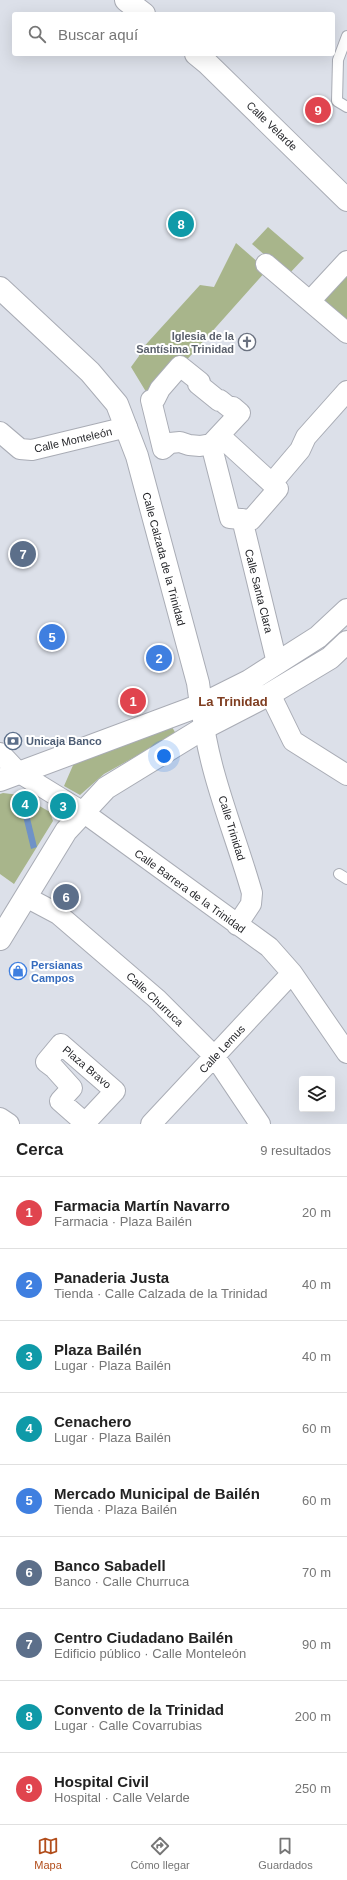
<!DOCTYPE html>
<html lang="es">
<head>
<meta charset="utf-8">
<style>
	body { margin:0; font-family:Arial,sans-serif; background:#f6f6f6; color:#222 }
	.controls { position:absolute; right:12px; bottom:12px; display:grid; overflow:hidden; border-radius:4px; box-shadow:0 4px 16px #0002 }
	.controls button { width:36px; height:36px; display:grid; place-items:center; padding:0; border:0; border-bottom:1px solid #e0e0e0; background:#fff; color:#222; font:20px sans-serif }
	.you { position:absolute; left:164px; top:756px; width:14px; height:14px; margin:-10px; border:3px solid #fff; border-radius:50%; background:#1a73e8; box-shadow:0 0 0 6px #1a73e833 }
	.badge { display:grid; place-items:center; width:26px; height:26px; border-radius:50%; background:#b24e1c; color:#fff; font-size:13px; font-weight:700 }
	.pin { position:absolute; translate:-50% -50%; border:2px solid #fff; box-shadow:0 1px 4px #0006 }
	.list { margin:0; padding:0; list-style:none }
	h2 { display:flex; justify-content:space-between; align-items:center; height:52px; margin:0; padding:0 16px; font-size:17px }
	h2 small { font-size:13px; font-weight:400; color:#767676 }
	.list li { display:grid; grid-template-columns:26px 1fr auto; gap:12px; align-items:center; box-sizing:border-box; height:72px; padding:0 16px; border-top:1px solid #e0e0e0 }
	.list b { display:block; font-size:15px; white-space:nowrap }
	.list p { margin:0; font-size:13px; white-space:nowrap; color:#767676 }
	.list em { font-size:13px; font-style:normal; color:#767676 }
	.icon { flex:none; width:22px; height:22px; fill:none; stroke:currentColor; stroke-width:2; stroke-linecap:round; stroke-linejoin:round }
	.map { position:relative; flex:none; width:347px; height:1124px; overflow:hidden }
	.search { position:absolute; background:#fff; box-shadow:0 4px 16px #0002; left:12px; right:12px; top:12px; height:44px; display:flex; align-items:center; gap:10px; box-sizing:border-box; padding:0 14px; border-radius:4px; color:#767676; font-size:15px }
	.sheet { height:700px; background:#fff }
	nav { display:flex; justify-content:space-around; align-items:center; box-sizing:border-box; height:56px; border-top:1px solid #e0e0e0; background:#fff; font-size:11px; color:#767676 }
	nav a { display:grid; justify-items:center; gap:2px }
	nav .on { color:#b24e1c }
	.map>svg:first-child { display:block }
	.green { fill:#a8b58b }
	.water { fill:#6f92c7 }
	.lines { fill:none; stroke-linecap:round; stroke-linejoin:round }
	.lane-casing { stroke:#a9acb5; stroke-width:12 }
	.street-casing { stroke:#a9acb5; stroke-width:22 }
	.secondary-casing { stroke:#a9acb5; stroke-width:24 }
	.lane { stroke:#fff; stroke-width:10 }
	.street { stroke:#fff; stroke-width:20 }
	.secondary { stroke:#fff; stroke-width:22 }
	.labels { text-anchor:middle; dominant-baseline:central; stroke-width:4; stroke-linejoin:round; paint-order:stroke }
	.street-label { font-size:11px; fill:#1f2024; stroke:#fff }
	.worship-label { font-size:11px; font-weight:bold; fill:#5b616d; stroke:#fff; text-anchor:end }
	.service-label { font-size:11px; font-weight:bold; fill:#4e5e75; stroke:#fff; text-anchor:start }
	.shop-label { font-size:11px; font-weight:bold; fill:#366cbe; stroke:#fff; text-anchor:start }
	.quarter-label { font-size:13px; font-weight:bold; fill:#7f3d20; stroke:#fff }
</style>
</head>
<body>
<div class="map">
<svg width="347" height="1124" viewBox="0 0 347 1124">
	<rect width="100%" height="100%" fill="#dce0e9"/>
	<path class="green" d="M268,227L304,258L288,275L252,244Z
		M236,243L267,270L151,400L131,367L139,356V352L200,285L214,287Z
		M347,268V326L318,300Z
		M172,727L176,734L104,774L80,795L64,786L74,763Z
		M3,793L20,795L50,812L53,821L14,884L0,874V794Z"/>
	<path class="water" d="M29,814L37,847L31,849L23,816Z"/>
	<g class="lines">
		<defs>
			<path id="lane" d="M347,36L338,60L337,101L347,107
				M339,874L347,879"/>
			<path id="street" d="M266,264L347,333
				M310,301L347,261
				M180,366L200,382L198,384L219,401L220,400L230,408L233,407L240,413L211,444L200,446L189,445L180,442L170,443L163,449L151,400L155,399L160,389Z
				M0,432L20,449L32,450L127,427
				M220,436L278,489L251,520L230,518L211,444Z
				M272,483L300,450L306,437L347,391
				M242,519L277,663
				M270,694L293,741L347,775
				M202,712C209,774 235,833 252,893L251,904L237,925
				M0,753L18,772L83,812L269,947L292,973L347,1053
				M26,897L58,914L157,999L215,1057L260,1124
				M61,1044L115,1091L85,1123L60,1101L72,1088L54,1068L46,1062Z
				M0,1118L9,1124
				M151,1124L292,973"/>
			<path id="secondary" d="M126,0L144,14
				M196,54L207,63L347,200
				M0,288L90,372L117,404L137,456L198,683L201,705
				M0,780L201,705L249,681L318,637L347,610
				M0,939L66,831L106,788L204,728L270,694L330,658L347,642"/>
		</defs>
		<use href="#lane" class="lane-casing"/>
		<use href="#street" class="street-casing"/>
		<use href="#secondary" class="secondary-casing"/>
		<use href="#lane" class="lane"/>
		<use href="#street" class="street"/>
		<use href="#secondary" class="secondary"/>
	</g>
	<defs>
		<symbol id="church-ring" viewBox="-11 -11 22 22"><circle r="9.5" fill="#fff" stroke="#6b7280" stroke-width="1.5"/><path d="M-1.2-6h2.4v3.5h3.3v2.4h-3.3V6h-2.4V-.1h-3.3v-2.4h3.3Z" fill="#6b7280"/></symbol>
		<symbol id="bank-ring" viewBox="-11 -11 22 22"><circle r="9.5" fill="#fff" stroke="#5c6f8a" stroke-width="1.5"/><path d="M-6-4H6V4H-6ZM0-2.3a2.3 2.3 0 1 0 0 4.6a2.3 2.3 0 1 0 0-4.6Z" fill="#5c6f8a"/></symbol>
		<symbol id="shop-ring" viewBox="-11 -11 22 22"><circle r="9.5" fill="#fff" stroke="#3f7fe0" stroke-width="1.5"/><path d="M-5-2.5h2.3a2.7 3.5 0 0 1 5.4 0H5L5.5 6h-11ZM-1.5-2.5h3a1.5 2.3 0 0 0-3 0Z" fill="#3f7fe0"/></symbol>
	</defs>
	<g fill-rule="evenodd">
		<use href="#church-ring" x="237" y="332" width="20" height="20"/>
		<use href="#bank-ring" x="3" y="731" width="20" height="20"/>
		<use href="#shop-ring" x="8" y="961" width="20" height="20"/>
	</g>
	<g class="labels">
		<g class="street-label">
			<text transform="translate(272 126) rotate(44)">Calle Velarde</text>
			<text transform="translate(73 440) rotate(-13)">Calle Monteleón</text>
			<text transform="translate(164 559) rotate(75)">Calle Calzada de la Trinidad</text>
			<text transform="translate(259 591) rotate(76)">Calle Santa Clara</text>
			<text transform="translate(232 828) rotate(73)">Calle Trinidad</text>
			<text transform="translate(190 891) rotate(36)">Calle Barrera de la Trinidad</text>
			<text transform="translate(155 999) rotate(43)">Calle Churruca</text>
			<text transform="translate(222 1049) rotate(-47)">Calle Lemus</text>
			<text transform="translate(87 1067) rotate(40)">Plaza Bravo</text>
		</g>
		<g class="worship-label">
			<text x="234" y="336">Iglesia de la<tspan x="234" dy="13">Santísima Trinidad</tspan></text>
		</g>
		<g class="service-label">
			<text x="26" y="741">Unicaja Banco</text>
		</g>
		<g class="shop-label">
			<text x="31" y="965">Persianas<tspan x="31" dy="13">Campos</tspan></text>
		</g>
		<g class="quarter-label">
			<text x="233" y="701">La Trinidad</text>
		</g>
	</g>
</svg>
<div class="controls">
<button><svg class="icon" aria-label="layers" viewBox="0 0 24 24"><path d="M12 4l9 5-9 5-9-5zM3 14l9 5 9-5"/></svg></button>
</div>
<div class="you"></div>
<div class="pin badge" style="left:133px;top:701px;background:#e0444e">1</div>
<div class="pin badge" style="left:159px;top:658px;background:#3f7fe0">2</div>
<div class="pin badge" style="left:63px;top:806px;background:#0f9aa8">3</div>
<div class="pin badge" style="left:25px;top:804px;background:#0f9aa8">4</div>
<div class="pin badge" style="left:52px;top:637px;background:#3f7fe0">5</div>
<div class="pin badge" style="left:66px;top:897px;background:#5c6f8a">6</div>
<div class="pin badge" style="left:23px;top:554px;background:#5c6f8a">7</div>
<div class="pin badge" style="left:181px;top:224px;background:#0f9aa8">8</div>
<div class="pin badge" style="left:318px;top:110px;background:#e0444e">9</div>
<div class="search"><svg class="icon" aria-label="search" viewBox="0 0 24 24"><circle cx="10" cy="10" r="6"/><path d="M15 15l6 6"/></svg>Buscar aquí</div>
</div>
<section class="sheet">
<h2>Cerca<small>9 resultados</small></h2>
<ul class="list">
<li><span class="badge" style="background:#e0444e">1</span><div><b>Farmacia Martín Navarro</b><p>Farmacia · Plaza Bailén</p></div><em>20 m</em></li>
<li><span class="badge" style="background:#3f7fe0">2</span><div><b>Panaderia Justa</b><p>Tienda · Calle Calzada de la Trinidad</p></div><em>40 m</em></li>
<li><span class="badge" style="background:#0f9aa8">3</span><div><b>Plaza Bailén</b><p>Lugar · Plaza Bailén</p></div><em>40 m</em></li>
<li><span class="badge" style="background:#0f9aa8">4</span><div><b>Cenachero</b><p>Lugar · Plaza Bailén</p></div><em>60 m</em></li>
<li><span class="badge" style="background:#3f7fe0">5</span><div><b>Mercado Municipal de Bailén</b><p>Tienda · Plaza Bailén</p></div><em>60 m</em></li>
<li><span class="badge" style="background:#5c6f8a">6</span><div><b>Banco Sabadell</b><p>Banco · Calle Churruca</p></div><em>70 m</em></li>
<li><span class="badge" style="background:#5c6f8a">7</span><div><b>Centro Ciudadano Bailén</b><p>Edificio público · Calle Monteleón</p></div><em>90 m</em></li>
<li><span class="badge" style="background:#0f9aa8">8</span><div><b>Convento de la Trinidad</b><p>Lugar · Calle Covarrubias</p></div><em>200 m</em></li>
<li><span class="badge" style="background:#e0444e">9</span><div><b>Hospital Civil</b><p>Hospital · Calle Velarde</p></div><em>250 m</em></li>
</ul>
</section>
<nav>
<a class="on"><svg class="icon" aria-label="map" viewBox="0 0 24 24"><path d="M3 6l6-2 6 2 6-2v14l-6 2-6-2-6 2zM9 4v14M15 6v14"/></svg>Mapa</a>
<a><svg class="icon" aria-label="directions" viewBox="0 0 24 24"><path d="M12 3l9 9-9 9-9-9zM9 14v-3h6M13 9l2 2-2 2"/></svg>Cómo llegar</a>
<a><svg class="icon" aria-label="saved" viewBox="0 0 24 24"><path d="M7 4h10v16l-5-4-5 4z"/></svg>Guardados</a>
</nav>
</body>
</html>
